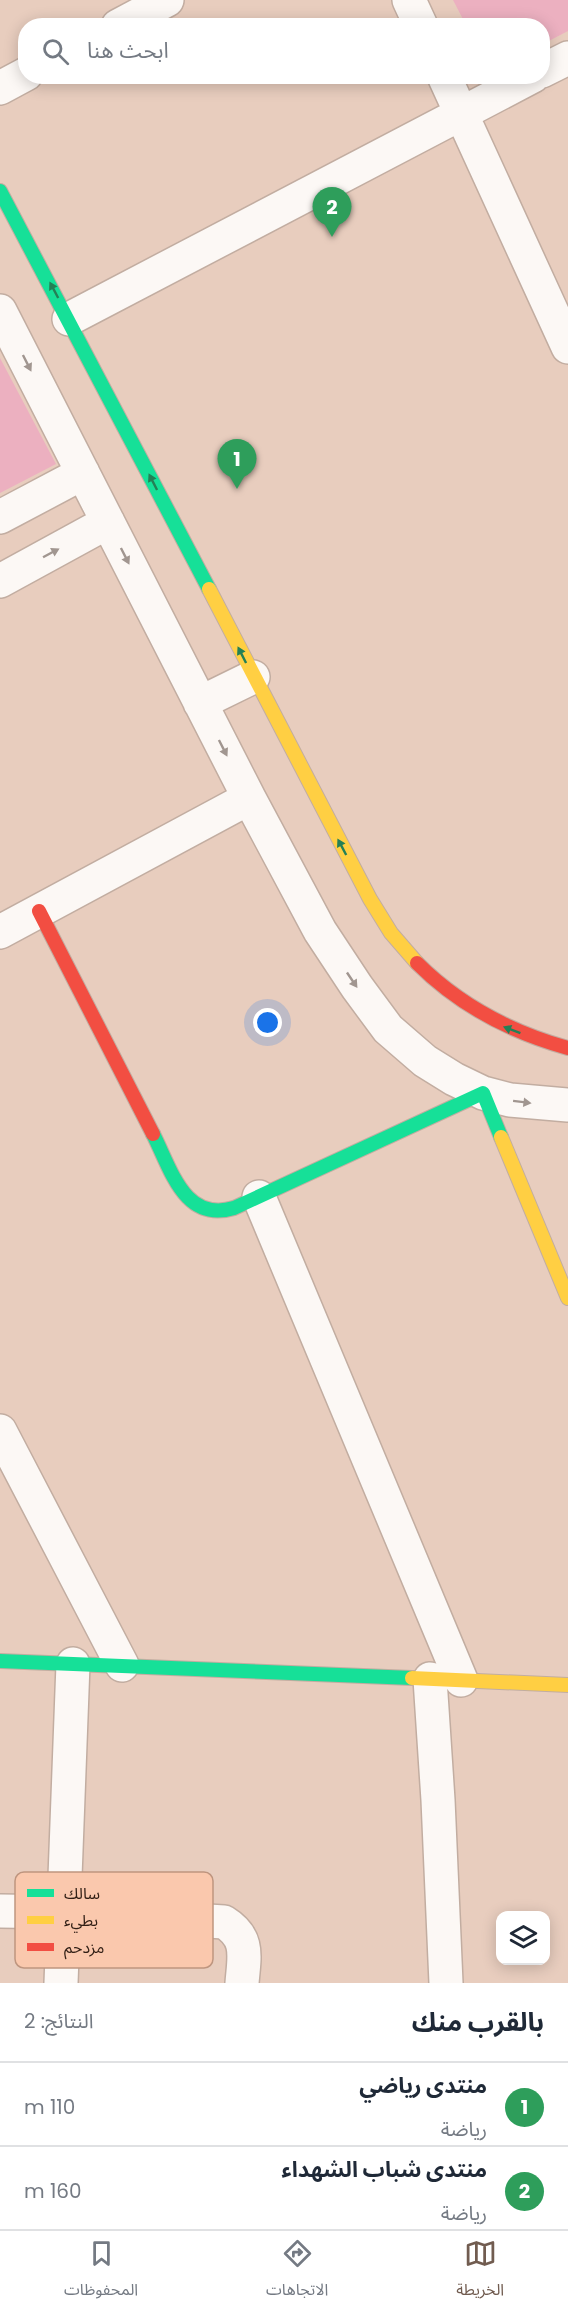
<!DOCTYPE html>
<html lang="ar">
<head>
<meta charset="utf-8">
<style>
	body { margin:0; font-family:Poppins,"Noto Sans Arabic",sans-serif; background:#f2f2f3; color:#1f2937; direction:rtl }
	.controls { position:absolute; right:18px; bottom:18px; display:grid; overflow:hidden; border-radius:12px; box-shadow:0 3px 15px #0003 }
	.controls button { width:54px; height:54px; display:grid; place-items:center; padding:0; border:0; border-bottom:2px solid #e0e1e3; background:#fff; color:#1f2937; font:30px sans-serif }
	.you { position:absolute; left:268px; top:1023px; width:21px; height:21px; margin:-15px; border:4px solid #fff; border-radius:50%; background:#1a73e8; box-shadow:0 0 0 9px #1a73e833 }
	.badge { display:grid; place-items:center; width:39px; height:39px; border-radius:50%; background:#715c50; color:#fff; font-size:20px; font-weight:700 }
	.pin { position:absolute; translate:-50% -50px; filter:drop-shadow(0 2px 3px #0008) }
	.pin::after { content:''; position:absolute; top:32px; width:21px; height:18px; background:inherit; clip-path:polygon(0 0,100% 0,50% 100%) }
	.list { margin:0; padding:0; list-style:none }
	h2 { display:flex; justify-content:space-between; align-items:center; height:78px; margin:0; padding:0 24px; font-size:26px }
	h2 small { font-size:20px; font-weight:400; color:#747a83 }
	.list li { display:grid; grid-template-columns:39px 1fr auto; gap:18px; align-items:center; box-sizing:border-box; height:84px; padding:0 24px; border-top:2px solid #e0e1e3 }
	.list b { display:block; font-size:22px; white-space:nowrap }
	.list p { margin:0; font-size:20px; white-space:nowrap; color:#747a83 }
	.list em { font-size:20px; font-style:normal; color:#747a83 }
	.icon { flex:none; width:33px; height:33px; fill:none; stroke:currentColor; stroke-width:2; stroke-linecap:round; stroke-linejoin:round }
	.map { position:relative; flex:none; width:568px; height:1983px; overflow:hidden; direction:ltr }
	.search { position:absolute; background:#fff; box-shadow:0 3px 15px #0003; left:18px; right:18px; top:18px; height:66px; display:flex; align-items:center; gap:15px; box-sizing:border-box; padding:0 21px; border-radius:24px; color:#747a83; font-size:22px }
	.sheet { height:246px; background:#fff }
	nav { display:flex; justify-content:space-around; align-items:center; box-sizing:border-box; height:84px; border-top:2px solid #e0e1e3; background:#fff; font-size:16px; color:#747a83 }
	nav a { display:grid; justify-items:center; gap:3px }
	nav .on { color:#715c50 }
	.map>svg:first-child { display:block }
	.green { fill:#ecb0c0 }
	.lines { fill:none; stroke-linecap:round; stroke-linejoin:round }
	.street-casing { stroke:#c2ada1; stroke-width:36 }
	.fast-casing { stroke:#c2ada1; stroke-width:16 }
	.slow-casing { stroke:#c2ada1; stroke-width:16 }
	.jam-casing { stroke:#c2ada1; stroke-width:16 }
	.street { stroke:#fcf8f5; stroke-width:33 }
	.fast { stroke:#16e098; stroke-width:14 }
	.slow { stroke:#ffcf43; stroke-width:14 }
	.jam { stroke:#f24e42; stroke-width:14 }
	.oneway { fill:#248056 }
	.oneway2 { fill:#a19690 }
	.key { fill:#fac8ad; stroke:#be957f; stroke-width:1.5 }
	.key-label { font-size:16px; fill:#311f15 }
</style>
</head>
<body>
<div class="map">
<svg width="568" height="1983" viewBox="0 0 568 1983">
	<rect width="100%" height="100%" fill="#e8cdbe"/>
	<path class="green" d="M453,0H568V31L543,44L542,26L466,25Z
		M0,358L56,464L0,493Z"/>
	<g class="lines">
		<defs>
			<path id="street" d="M409,0L421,26
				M118,26L167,0
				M542,71L568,58
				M444,76L568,347
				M0,88L26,74
				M0,311L249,798L320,931L357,987L388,1029L425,1061L454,1079L483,1093L510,1100L568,1105
				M69,319L533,76
				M0,517L83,473
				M0,581L108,522
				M200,703L253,677
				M0,932L249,798
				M259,1197L461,1680
				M0,1431L122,1665
				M430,1679L438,1800L446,1983
				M0,1911L64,1912L224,1922C250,1938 244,1957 242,1983
				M61,1983L73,1664"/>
			<path id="fast" d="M0,191L209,589
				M153,1134C171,1169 184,1223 234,1208L483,1093L501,1137
				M0,1661L412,1678"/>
			<path id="slow" d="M209,589L370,899L391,933L417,963
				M501,1137L568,1298
				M412,1678L568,1685"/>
			<path id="jam" d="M39,911L153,1134
				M417,963C460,1006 510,1032 568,1048"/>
		</defs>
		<use href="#street" class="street-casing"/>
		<use href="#fast" class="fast-casing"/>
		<use href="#slow" class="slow-casing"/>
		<use href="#jam" class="jam-casing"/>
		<use href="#street" class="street"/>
		<use href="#fast" class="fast"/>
		<use href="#slow" class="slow"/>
		<use href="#jam" class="jam"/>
	</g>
	<defs><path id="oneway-solid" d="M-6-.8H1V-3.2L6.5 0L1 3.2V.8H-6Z" transform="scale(1.5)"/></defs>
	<g class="oneway">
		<use href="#oneway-solid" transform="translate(54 290) rotate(-118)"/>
		<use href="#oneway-solid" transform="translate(153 482) rotate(-117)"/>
		<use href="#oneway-solid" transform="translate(242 655) rotate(-117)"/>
		<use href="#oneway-solid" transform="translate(342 847) rotate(-118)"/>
		<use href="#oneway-solid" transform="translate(512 1030) rotate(-159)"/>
	</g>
	<g class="oneway2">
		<use href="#oneway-solid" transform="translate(27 363) rotate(63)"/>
		<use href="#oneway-solid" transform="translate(51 553) rotate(-28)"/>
		<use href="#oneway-solid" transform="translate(125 556) rotate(63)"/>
		<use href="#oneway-solid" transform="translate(223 748) rotate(63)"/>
		<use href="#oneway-solid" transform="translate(352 980) rotate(56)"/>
		<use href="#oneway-solid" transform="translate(522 1102) rotate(7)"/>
	</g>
	<rect x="15" y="1872" width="198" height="96" rx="9" class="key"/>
	<rect x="27" y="1889" width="27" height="8" fill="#16e098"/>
	<rect x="27" y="1916" width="27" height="8" fill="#ffcf43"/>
	<rect x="27" y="1943" width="27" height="8" fill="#f24e42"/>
	<g class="key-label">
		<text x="64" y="1899">سالك</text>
		<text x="64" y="1926">بطيء</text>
		<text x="64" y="1953">مزدحم</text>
	</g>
</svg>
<div class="controls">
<button><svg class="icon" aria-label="layers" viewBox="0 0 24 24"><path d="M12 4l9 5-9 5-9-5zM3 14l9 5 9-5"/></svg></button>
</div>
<div class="you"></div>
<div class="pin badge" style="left:237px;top:489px;background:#2e9e5b">1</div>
<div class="pin badge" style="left:332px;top:237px;background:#2e9e5b">2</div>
<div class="search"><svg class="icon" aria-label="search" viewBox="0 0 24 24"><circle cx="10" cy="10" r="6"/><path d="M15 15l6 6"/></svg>ابحث هنا</div>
</div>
<section class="sheet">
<h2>بالقرب منك<small>النتائج: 2</small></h2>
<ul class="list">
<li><span class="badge" style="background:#2e9e5b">1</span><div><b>منتدى رياضي</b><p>رياضة</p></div><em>110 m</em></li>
<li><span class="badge" style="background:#2e9e5b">2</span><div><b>منتدى شباب الشهداء</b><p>رياضة</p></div><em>160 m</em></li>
</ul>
</section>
<nav>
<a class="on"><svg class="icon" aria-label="map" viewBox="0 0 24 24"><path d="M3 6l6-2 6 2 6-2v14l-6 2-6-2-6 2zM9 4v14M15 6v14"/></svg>الخريطة</a>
<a><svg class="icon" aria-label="directions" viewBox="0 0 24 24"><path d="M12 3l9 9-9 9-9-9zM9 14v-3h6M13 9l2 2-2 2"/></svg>الاتجاهات</a>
<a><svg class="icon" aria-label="saved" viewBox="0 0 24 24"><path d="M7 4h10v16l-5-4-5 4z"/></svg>المحفوظات</a>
</nav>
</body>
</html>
